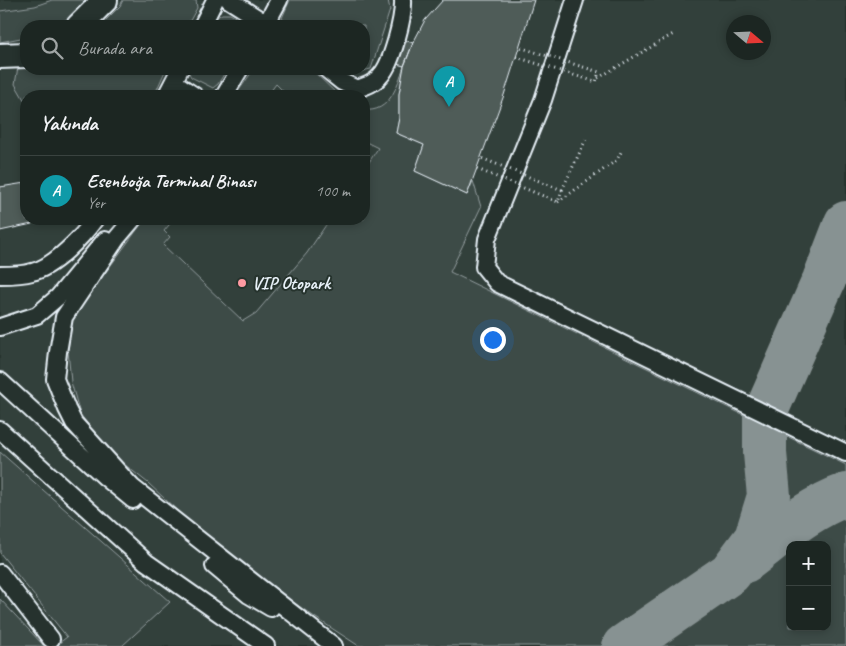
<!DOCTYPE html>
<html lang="tr">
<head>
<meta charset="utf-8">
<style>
	body { margin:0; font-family:Caveat,sans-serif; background:#252e2a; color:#f1f3f6 }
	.controls { position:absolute; right:15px; bottom:15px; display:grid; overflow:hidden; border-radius:10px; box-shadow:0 2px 8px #0003 }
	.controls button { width:45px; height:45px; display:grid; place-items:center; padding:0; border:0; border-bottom:1px solid #3a4340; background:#1c2622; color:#f1f3f6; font:25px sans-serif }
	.compass { position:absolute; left:726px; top:15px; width:45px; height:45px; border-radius:50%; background:#1c2622; box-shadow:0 2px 8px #0003; rotate:109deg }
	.you { position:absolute; left:492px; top:339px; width:18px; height:18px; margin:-12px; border:4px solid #fff; border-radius:50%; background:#1a73e8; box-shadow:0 0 0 8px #1a73e833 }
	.badge { display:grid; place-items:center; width:32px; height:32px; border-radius:50%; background:#ff9aa2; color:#fff; font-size:16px; font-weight:700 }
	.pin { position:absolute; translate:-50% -41px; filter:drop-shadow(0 1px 2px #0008) }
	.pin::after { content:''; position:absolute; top:26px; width:18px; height:15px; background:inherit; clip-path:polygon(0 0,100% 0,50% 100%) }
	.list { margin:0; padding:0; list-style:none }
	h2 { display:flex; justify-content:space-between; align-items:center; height:65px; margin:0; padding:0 20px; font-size:21px }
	h2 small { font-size:16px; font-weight:400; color:#a0a5a5 }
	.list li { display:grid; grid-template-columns:32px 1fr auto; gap:15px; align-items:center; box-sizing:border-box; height:70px; padding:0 20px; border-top:1px solid #3a4340 }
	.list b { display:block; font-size:19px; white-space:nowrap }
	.list p { margin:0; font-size:16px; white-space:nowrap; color:#a0a5a5 }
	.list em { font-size:16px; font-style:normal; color:#a0a5a5 }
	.icon { flex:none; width:28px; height:28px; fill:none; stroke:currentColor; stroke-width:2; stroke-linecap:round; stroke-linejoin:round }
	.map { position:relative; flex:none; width:846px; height:646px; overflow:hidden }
	.search { position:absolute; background:#1c2622; box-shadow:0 2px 8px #0003; left:20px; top:20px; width:350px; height:55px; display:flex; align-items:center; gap:12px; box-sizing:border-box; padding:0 18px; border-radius:20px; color:#a0a5a5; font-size:19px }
	.panel { position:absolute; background:#1c2622; box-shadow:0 2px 8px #0003; left:20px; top:90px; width:350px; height:135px; border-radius:20px }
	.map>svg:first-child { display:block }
	.built { fill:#333f3a; fill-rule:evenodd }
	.green { fill:#3e4b47; stroke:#939ea0; fill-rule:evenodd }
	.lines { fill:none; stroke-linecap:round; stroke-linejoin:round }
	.taxiway { stroke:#879292; stroke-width:44 }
	.building { fill:#505c59; stroke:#e8f1f8 }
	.minor-casing { stroke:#e8f1f8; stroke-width:20 }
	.highway-casing { stroke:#e8f1f8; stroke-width:28 }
	.path { stroke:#e8f1f8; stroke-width:3; stroke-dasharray:1 4; stroke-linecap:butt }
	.minor { stroke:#26332d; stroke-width:16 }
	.highway { stroke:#26332d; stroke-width:24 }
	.path-bridge { stroke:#e8f1f8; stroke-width:3; stroke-dasharray:1 4; stroke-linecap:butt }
	.poi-dot { fill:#ff9aa2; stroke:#26332d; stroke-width:2 }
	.labels { text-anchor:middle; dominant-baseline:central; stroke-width:4; stroke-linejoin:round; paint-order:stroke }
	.poi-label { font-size:18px; font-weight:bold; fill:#e8f1f8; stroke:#26332d; text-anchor:start }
</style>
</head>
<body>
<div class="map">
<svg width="846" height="646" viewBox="0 0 846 646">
	<rect width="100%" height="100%" fill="#26332d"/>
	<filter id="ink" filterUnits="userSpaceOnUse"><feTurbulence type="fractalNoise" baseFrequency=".02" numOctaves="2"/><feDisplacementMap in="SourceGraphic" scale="10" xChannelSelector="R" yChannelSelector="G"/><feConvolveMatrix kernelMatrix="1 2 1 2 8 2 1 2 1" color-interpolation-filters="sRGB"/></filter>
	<g filter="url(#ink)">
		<path class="built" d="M0,0H846V646H0ZM734,22H764V52H734ZM26,26H364V69H26ZM26,96H364V219H26ZM790,545H827V627H790Z"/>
		<path class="green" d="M52,0H90L74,15L55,26H26V37L0,42V11L35,6Z
			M123,0H196L197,8L187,26H100L120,6Z
			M290,0H388L390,10L371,69C361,71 352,75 343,69H364V26H288L282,18Z
			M222,14H230L250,25V26H210L214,19Z
			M26,65V69H166L154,96H26V103L15,84L18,67Z
			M404,66L399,94V118L396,133L424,145L415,171L467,195L473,181L481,207L450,272L846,465V646H359L316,618L206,541L182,515L148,483L124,464L99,439L80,414L71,382L68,351L72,318L145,219H174L164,231L170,237L163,245L243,321L256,313L307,253L330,219H364V170L378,148L364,141V110C390,113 397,86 404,66ZM790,545H827V627H790Z
			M189,69H227L218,84L213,88L191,77L188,71Z
			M254,69H311L339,96H307L302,93L284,92L276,84L267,96H235Z
			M0,452L170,602L122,646H55L67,637L0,553Z
			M0,599L44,646H0Z"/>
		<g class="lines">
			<path class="taxiway" d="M745,561C777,537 808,508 846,495
				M624,646L730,573L756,538L769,496L765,453V414L824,280L846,223"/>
		</g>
		<path class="building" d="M443,0H534L504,95L467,195L415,171L424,145L396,133L399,118V94L404,66L413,43L425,20Z
			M402,39L413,43L404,66L393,63Z
			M25,183L26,219H31L32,224L0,231V187Z"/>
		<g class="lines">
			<defs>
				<path id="minor" d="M229,0L270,26
					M575,0L543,100L487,239L484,267L497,283L846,453
					M202,26L215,0
					M265,26L279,0
					M326,69L342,82L357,89C366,86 375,83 381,75C392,63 404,17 403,0
					M174,82L195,96
					M166,96L180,69
					M224,96L240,69
					M133,219L117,238L64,317L58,352L55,379L67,409L74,423L132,487L334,646
					M0,275C10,275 22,275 32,272C53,268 83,236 95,219
					M0,327L37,315L58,297L105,240
					M0,381L105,477L133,500
					M0,430L146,562L266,646
					M214,566L249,595L271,608
					M0,573L51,639"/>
				<path id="highway" d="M79,26L105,0
					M0,56L26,55"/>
			</defs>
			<use href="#minor" class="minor-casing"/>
			<use href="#highway" class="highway-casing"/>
			<path class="path" d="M598,78L675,33
				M562,190L586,139
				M558,202L617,160L621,152"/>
			<use href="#minor" class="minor"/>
			<use href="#highway" class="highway"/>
			<path class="path-bridge" d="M516,57L596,82L599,72L519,47
				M477,169L558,202L562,190L481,158"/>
		</g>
	</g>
	<circle class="poi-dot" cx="242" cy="283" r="5"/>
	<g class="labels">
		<g class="poi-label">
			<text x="252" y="283">VIP Otopark</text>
		</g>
	</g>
</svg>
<div class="controls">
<button>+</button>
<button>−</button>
</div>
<svg class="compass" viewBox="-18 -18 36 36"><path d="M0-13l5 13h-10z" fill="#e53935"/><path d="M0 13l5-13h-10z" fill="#a0a5a5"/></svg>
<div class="you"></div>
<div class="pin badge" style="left:449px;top:107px;background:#0f9aa8">A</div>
<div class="search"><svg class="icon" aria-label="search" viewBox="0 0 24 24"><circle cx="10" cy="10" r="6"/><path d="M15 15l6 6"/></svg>Burada ara</div>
<section class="panel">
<h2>Yakında<small></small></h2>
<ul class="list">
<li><span class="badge" style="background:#0f9aa8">A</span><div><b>Esenboğa Terminal Binası</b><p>Yer</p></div><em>100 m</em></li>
</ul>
</section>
</div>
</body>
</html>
